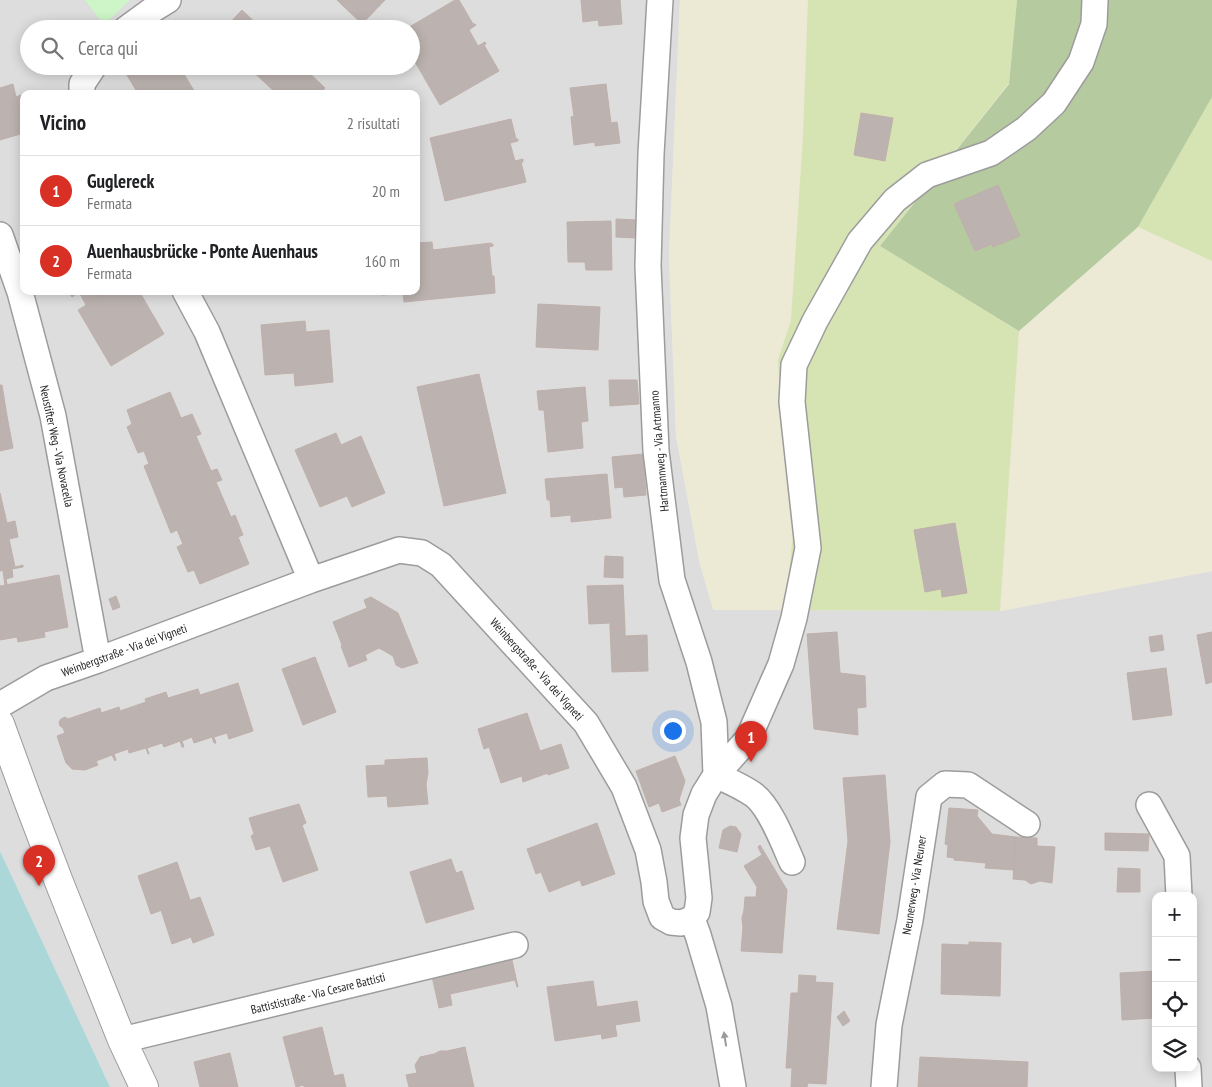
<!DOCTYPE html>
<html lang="it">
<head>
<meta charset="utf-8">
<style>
	body { margin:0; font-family:"PT Sans Narrow",sans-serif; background:#f2f2f2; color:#202124 }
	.controls { position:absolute; right:15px; bottom:15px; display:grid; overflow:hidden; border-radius:10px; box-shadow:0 2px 12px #0003 }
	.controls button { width:45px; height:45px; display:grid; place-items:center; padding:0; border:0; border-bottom:1px solid #e0e0e0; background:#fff; color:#202124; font:25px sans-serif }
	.you { position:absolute; left:672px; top:730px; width:18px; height:18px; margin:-12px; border:4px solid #fff; border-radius:50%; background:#1a73e8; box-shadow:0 0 0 8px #1a73e833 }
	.badge { display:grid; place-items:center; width:32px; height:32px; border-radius:50%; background:#d93025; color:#fff; font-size:16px; font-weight:700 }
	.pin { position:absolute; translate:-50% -41px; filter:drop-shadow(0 1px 2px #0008) }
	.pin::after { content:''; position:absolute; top:26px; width:18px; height:15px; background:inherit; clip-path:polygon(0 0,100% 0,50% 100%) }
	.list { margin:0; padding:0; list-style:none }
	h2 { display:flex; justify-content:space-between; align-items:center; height:65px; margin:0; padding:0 20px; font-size:21px }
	h2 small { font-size:16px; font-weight:400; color:#757577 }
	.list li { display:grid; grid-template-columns:32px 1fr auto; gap:15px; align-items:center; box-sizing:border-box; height:70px; padding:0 20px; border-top:1px solid #e0e0e0 }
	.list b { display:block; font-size:19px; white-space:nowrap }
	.list p { margin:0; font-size:16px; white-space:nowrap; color:#757577 }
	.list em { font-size:16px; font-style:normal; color:#757577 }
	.icon { flex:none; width:28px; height:28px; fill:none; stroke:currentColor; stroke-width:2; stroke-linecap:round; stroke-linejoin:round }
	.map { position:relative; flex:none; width:1212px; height:1087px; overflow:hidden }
	.search { position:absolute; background:#fff; box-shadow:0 2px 12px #0003; left:20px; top:20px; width:400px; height:55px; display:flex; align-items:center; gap:12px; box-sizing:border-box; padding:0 18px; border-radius:28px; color:#757577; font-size:19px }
	.panel { position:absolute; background:#fff; box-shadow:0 2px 12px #0003; left:20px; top:90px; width:400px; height:205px; border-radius:10px }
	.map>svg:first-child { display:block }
	.residential { fill:#ddd; fill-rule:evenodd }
	.farmland { fill:#ece9d4 }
	.grass { fill:#d5e4b2 }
	.forest { fill:#b5cb9f }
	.park { fill:#cef5c8 }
	.water { fill:#abd7d9 }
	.building { fill:#bcb3b0; stroke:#c0afaa }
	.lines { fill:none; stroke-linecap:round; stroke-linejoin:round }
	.minor-casing { stroke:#9c9c9c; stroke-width:28 }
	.tertiary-casing { stroke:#9c9c9c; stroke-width:30 }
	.minor { stroke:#fff; stroke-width:25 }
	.tertiary { stroke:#fff; stroke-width:28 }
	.oneway { fill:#9a9a9a }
	.labels { text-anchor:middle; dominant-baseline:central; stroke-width:4; stroke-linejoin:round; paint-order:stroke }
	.street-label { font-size:12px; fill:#1f1f1f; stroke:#fff }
</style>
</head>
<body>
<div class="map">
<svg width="1212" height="1087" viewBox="0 0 1212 1087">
	<rect width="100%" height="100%" fill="#efebe7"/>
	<path class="residential" d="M0,0H680L669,256L676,436L700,565L785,610L1000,611L1212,571V1087H110L0,851ZM29,29H411V66H29ZM24,94H416V291H24ZM1156,896H1193V1068H1156Z"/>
	<path class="farmland" d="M680,0H808L803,135L791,320L778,360L785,464L793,535L785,610H713L700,565L676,436L669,256Z
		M1138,227L1212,261V571L1000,611L1019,331Z"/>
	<path class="grass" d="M808,0H1017L1009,83L880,246L1019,331L1000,611L785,610L793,535L785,464L778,360L791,320L803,135Z
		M1212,97V261L1138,227Z"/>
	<path class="forest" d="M1017,0H1212V97L1138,227L1019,331L880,246L1009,84Z"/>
	<path class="park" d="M85,0H130L104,25Z"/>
	<path class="water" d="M0,851L110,1087H0Z"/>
	<path class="building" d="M337,0H385L362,24Z
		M455,0H459L473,24H475L476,25L469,30L478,46L485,42L486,44L484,45L499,71L440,105L411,55V29H406Z
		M581,0H620L622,24L599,26L598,20L583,22Z
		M242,10L262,29H224Z
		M134,66H179L196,94H131L130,93L136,90L125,72Z
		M247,66H302L325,88L319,94H277Z
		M13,84L16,97L21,95L24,103V133L0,140V88Z
		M606,84L611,123L617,122L620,143L595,146V142L574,145L571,117L574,116L570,88Z
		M861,113L893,118L885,161L854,155Z
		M511,119L516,139H518V141L510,143L515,161L523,159V162H521L526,182L445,201L430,138Z
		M998,185L1020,236L993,247L992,244L975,251L954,204Z
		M616,219L637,220L636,238L616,237Z
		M611,221L612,270H586L585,262H568L567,222Z
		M432,242L433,250L491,243V244H493V246L489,247L492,276H494L495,293L404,302L403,293L382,295V291H416V243Z
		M68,291H109L86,305L79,292L72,297Z
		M109,291H139L164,334L111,366L78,310Z
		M538,304L600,307L598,350L536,347Z
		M305,321L306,332L329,330L333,382L295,386L294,373L265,375L261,325Z
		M479,374L506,493L444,506L417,387Z
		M609,380H637L639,404L610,406Z
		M0,385H2L7,416L0,418Z
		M585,387L588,421L581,422L583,448L548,452L544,410H539L537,391Z
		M170,392L181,418L192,414L201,434L196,436L211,471L217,469L222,480L216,482L231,517L235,515L243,535L238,537L249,564L200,584L194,570L188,572L177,547L183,544L177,530L171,533L144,466L149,464L144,451L138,453L127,427L132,424L127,410Z
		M7,416L13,448L0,451V418Z
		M336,433L341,445L361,436L385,493L352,507L347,496L320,507L295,450Z
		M643,454L646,495L624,497L623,487L615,488L612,457Z
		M607,474L611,518L571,522V515L551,517L550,500H547L545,479Z
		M0,493L7,523L15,521L18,537L9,539L15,567L23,565V567L0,571Z
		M955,523L967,593L942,597L941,589L925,592L914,530Z
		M605,556L623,557V578L604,577Z
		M12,569L13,577L6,579L7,584L5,585L3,571Z
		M59,575L68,627L44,632L45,637L18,642L17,637L0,640V586Z
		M623,585L625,628H610V623L589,624L587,586Z
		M116,596L120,607L113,610L109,599Z
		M371,597L398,613L418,663L402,668L396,665L393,656L379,648L365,655L367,660L349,667L341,646L342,645L333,622L367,608L364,600Z
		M610,628H625V636L647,635L648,671L612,672Z
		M837,632L840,673L865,676L866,707L857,708L858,735L814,729L807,634Z
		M1212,632V682L1206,684L1197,635Z
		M1162,635L1164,650L1151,652L1149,637Z
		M315,657L336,712L303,725L282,669Z
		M1166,668L1172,715L1133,720L1127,673Z
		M238,683L253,731L229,739L227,733L214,737L216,743H214L212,737L194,743L192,737L182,741L184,747H182L180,741L164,747L162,743L147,748L149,754H148L146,748L129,753L128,749L114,754L116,760L115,761L112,755L96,761L98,765L85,770L72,769L66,763L57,736L65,733L63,728L60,726L59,722L61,719L65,717L68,719L100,708L101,713L119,707L120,711L146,702L145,699L166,692L168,698L198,689L200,695Z
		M527,713L540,751L561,744L569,768L548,775V773L523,782L522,776L501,783L489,747L484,749L478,729Z
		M675,756L685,781L679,800L681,805L662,812L659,803L649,807L636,771Z
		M427,758L428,773L426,784L428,804L388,807L387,796L368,797L366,766L385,765V760Z
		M885,775L890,842L879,934L837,929L848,841L843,778Z
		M299,804L306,823L302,825L318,870L283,882L270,846L256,850L251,836L254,834L249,818Z
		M949,808L978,810L977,816L992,834L1016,837L1014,870L985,868L986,863L954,860V858L947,857L948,845L945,844Z
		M597,823L615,874L582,886L580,880L549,892L541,872L536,874L527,849Z
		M730,826L736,827L741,834L737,852L719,848L723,830Z
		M1105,833L1149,834L1148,851L1105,850Z
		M1016,837L1037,838V846L1055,847L1052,883L1040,881L1031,884L1025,880L1013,879Z
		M760,845L787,890L782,953L741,951L743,927L742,918L744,910L745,897H756L757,887L744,866L762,855L758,847Z
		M451,859L456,873L462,871L474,909L426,923L410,872Z
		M177,862L190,900L151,914L138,876Z
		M1118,868L1140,869V892H1117Z
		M200,897L214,935L193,943L191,937L172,944L161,910Z
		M969,942L1001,943L1000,996L941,994L942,944L969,945Z
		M512,960L518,987H517L515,980L450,994L452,1005L439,1008L432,976Z
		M1156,971V1018L1122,1020L1120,973Z
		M799,975L816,976L815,982L833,983L826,1084L808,1083L807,1087H791L792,1068H786L791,993H798Z
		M593,981L601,1034L555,1041L547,987Z
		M637,1001L640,1021L615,1025L617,1036L602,1039L597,1007Z
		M844,1011L850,1021L843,1026L837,1017Z
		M322,1027L334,1076L343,1074L346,1087H304V1085L296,1087L283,1037Z
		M465,1047L474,1087H409L406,1075L417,1073L415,1065L420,1057L434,1054L440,1051H447Z
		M230,1053L238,1087H200L194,1062Z
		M920,1057L1028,1062L1027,1087H918Z"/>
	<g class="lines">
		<defs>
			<path id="minor" d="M660,0L651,154L648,266L656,451L672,580L699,662L714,722L716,775
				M126,29L155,8L168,0
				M82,94V84L94,66
				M0,235L20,292L53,416L98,660
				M185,291L207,332L311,580
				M0,705L46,678L98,660L311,580L399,550L422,553L441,565L586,723L624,787L648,850L654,882L656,901L662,917L671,922L681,923L692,919L697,912L699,898L693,838L696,815L704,794L716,775L748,739L781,664L794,618L808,548L792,402L794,365L815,321L860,241L895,200L927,175L991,153L1026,129L1054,103L1081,62L1094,24L1095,0
				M716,775C729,781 743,787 754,795C770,807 784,844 792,862
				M1149,805L1177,856L1179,896
				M692,919L698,935L719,1006L733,1087
				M122,1040L515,945
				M1188,1068L1189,1087
				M884,1087L889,1025L910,920L929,797L945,784L968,785L1027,824"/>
			<path id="tertiary" d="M0,724L27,798L59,882L122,1040L144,1087"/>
		</defs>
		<use href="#minor" class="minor-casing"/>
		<use href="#tertiary" class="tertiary-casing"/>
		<use href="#minor" class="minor"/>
		<use href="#tertiary" class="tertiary"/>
	</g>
	<defs><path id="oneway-solid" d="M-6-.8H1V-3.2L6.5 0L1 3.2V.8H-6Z" transform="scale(1.25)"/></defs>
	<use class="oneway" href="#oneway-solid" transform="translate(725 1039) rotate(-99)"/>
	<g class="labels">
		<g class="street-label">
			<text transform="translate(57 446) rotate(78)">Neustifter Weg - Via Novacella</text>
			<text transform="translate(659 451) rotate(-95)">Hartmannweg - Via Artmanno</text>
			<text transform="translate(124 650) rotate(-20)">Weinbergstraße - Via dei Vigneti</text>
			<text transform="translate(537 669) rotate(48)">Weinbergstraße - Via dei Vigneti</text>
			<text transform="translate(914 885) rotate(-81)">Neunerweg - Via Neuner</text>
			<text transform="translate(318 993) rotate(-14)">Battististraße - Via Cesare Battisti</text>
		</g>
	</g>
</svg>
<div class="controls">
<button>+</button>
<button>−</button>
<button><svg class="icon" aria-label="locate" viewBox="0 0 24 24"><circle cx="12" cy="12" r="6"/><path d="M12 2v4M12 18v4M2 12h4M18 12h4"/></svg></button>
<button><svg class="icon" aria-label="layers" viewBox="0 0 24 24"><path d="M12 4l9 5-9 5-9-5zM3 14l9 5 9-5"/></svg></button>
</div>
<div class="you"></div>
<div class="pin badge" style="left:751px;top:762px">1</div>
<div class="pin badge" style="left:39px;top:886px">2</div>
<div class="search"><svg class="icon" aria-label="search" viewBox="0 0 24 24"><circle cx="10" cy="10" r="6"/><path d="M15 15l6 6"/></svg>Cerca qui</div>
<section class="panel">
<h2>Vicino<small>2 risultati</small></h2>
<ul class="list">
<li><span class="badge">1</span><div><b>Guglereck</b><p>Fermata</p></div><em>20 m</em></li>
<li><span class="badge">2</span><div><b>Auenhausbrücke - Ponte Auenhaus</b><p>Fermata</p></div><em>160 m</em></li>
</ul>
</section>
</div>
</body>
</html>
